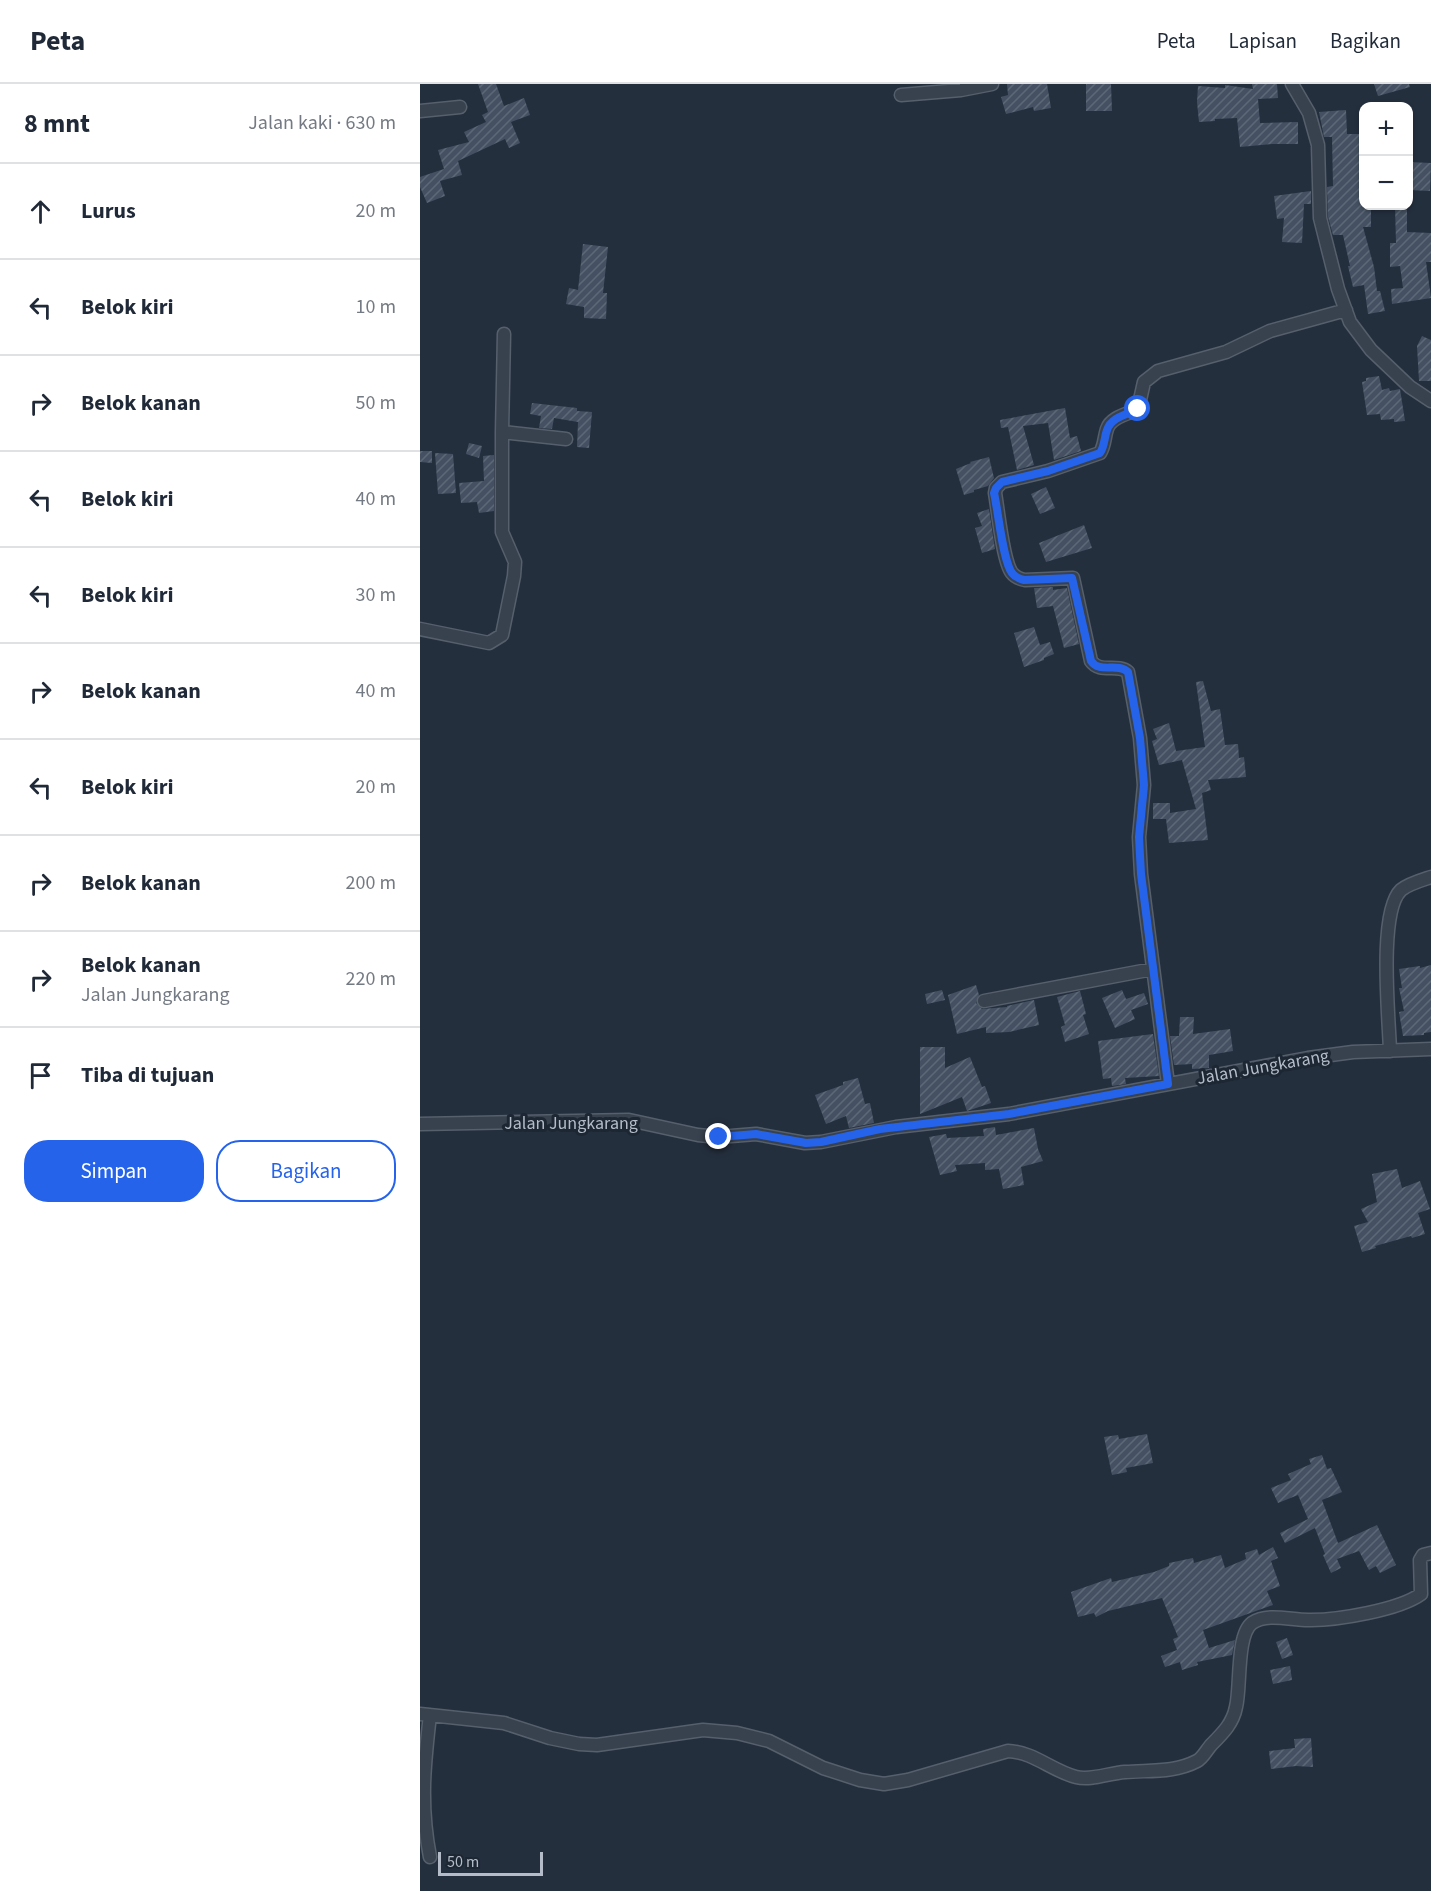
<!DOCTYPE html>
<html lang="id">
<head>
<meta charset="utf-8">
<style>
	body { margin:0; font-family:"Source Sans 3",sans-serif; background:#f2f2f3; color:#1f2937 }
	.controls { position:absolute; right:18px; top:18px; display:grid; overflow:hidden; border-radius:12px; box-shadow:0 2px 4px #0004 }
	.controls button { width:54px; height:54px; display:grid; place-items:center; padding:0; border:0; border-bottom:2px solid #e0e1e3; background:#fff; color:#1f2937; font:30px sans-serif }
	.scale { position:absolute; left:18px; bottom:15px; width:105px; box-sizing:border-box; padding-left:6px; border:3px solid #b4bcc9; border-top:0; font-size:16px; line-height:21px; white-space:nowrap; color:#b4bcc9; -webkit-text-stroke:4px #1d2633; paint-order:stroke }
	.stop { position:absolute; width:18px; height:18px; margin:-14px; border:4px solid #2563eb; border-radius:50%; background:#fff }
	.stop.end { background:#2563eb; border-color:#fff; box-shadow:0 2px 6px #0008 }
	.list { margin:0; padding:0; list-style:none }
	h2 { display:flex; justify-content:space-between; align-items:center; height:78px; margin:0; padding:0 24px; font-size:26px }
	h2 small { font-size:20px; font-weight:400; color:#747a83 }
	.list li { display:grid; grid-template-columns:39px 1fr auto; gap:18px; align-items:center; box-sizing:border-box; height:96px; padding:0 24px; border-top:2px solid #e0e1e3 }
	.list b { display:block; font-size:22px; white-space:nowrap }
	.list p { margin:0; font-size:20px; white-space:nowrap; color:#747a83 }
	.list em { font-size:20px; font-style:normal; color:#747a83 }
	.actions { display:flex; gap:12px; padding:18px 24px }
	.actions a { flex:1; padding:14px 0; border:2px solid #2563eb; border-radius:24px; text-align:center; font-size:21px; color:#2563eb }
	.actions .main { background:#2563eb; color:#fff }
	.icon { flex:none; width:33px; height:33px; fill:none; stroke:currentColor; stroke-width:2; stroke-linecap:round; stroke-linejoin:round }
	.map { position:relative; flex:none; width:1011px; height:1807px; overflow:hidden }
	header { display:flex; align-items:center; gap:36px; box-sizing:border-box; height:84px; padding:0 30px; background:#fff; border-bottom:2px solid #e0e1e3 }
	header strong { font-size:28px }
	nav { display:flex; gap:33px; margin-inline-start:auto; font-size:21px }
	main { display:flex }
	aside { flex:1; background:#fff }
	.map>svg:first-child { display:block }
	.building { fill:url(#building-hatch) }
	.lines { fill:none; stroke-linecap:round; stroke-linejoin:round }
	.minor-casing { stroke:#565f6c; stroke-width:15 }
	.minor { stroke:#38414e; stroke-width:12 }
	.route { stroke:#2563eb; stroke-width:8 }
	.labels { text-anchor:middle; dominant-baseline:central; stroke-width:6; stroke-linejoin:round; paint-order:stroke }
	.street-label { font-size:18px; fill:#b4bcc9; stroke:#1d2633 }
</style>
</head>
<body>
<header>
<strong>Peta</strong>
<nav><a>Peta</a><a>Lapisan</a><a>Bagikan</a></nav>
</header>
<main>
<aside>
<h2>8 mnt<small>Jalan kaki · 630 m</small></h2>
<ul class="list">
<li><svg class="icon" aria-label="ahead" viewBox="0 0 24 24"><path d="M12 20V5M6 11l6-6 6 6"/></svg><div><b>Lurus</b></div><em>20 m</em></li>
<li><svg class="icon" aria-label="left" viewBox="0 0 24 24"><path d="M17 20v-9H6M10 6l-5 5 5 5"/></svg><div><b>Belok kiri</b></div><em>10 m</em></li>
<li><svg class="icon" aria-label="right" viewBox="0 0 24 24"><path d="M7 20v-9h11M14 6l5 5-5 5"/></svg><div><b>Belok kanan</b></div><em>50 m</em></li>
<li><svg class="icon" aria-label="left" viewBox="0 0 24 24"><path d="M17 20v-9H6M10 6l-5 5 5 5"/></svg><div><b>Belok kiri</b></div><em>40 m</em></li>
<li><svg class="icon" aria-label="left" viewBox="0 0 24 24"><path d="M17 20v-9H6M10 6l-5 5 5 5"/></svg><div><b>Belok kiri</b></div><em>30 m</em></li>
<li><svg class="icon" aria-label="right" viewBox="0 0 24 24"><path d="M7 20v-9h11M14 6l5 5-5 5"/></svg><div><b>Belok kanan</b></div><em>40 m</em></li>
<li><svg class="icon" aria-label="left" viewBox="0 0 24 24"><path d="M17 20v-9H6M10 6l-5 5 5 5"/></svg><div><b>Belok kiri</b></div><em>20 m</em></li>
<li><svg class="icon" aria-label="right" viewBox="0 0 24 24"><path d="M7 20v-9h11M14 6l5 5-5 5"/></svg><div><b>Belok kanan</b></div><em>200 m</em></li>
<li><svg class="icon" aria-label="right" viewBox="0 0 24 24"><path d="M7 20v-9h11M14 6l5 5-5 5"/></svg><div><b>Belok kanan</b><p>Jalan Jungkarang</p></div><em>220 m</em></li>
<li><svg class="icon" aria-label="arrive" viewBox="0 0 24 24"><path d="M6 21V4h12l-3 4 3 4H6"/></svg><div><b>Tiba di tujuan</b></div></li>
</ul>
<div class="actions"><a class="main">Simpan</a><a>Bagikan</a></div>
</aside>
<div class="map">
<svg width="1011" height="1807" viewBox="0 0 1011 1807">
	<defs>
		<pattern id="building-hatch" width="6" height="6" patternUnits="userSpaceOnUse" patternTransform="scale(1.5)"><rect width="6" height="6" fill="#455162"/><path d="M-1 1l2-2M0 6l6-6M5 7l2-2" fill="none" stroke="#5d6877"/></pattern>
	</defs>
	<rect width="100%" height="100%" fill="#242f3e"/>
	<path class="building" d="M58,0H76L84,22L104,14L110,31L91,38L100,59L89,64L85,55L38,77L42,91L20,97L25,112L7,119L0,103V93L24,85L18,66L49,58L44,48L66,38L62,31L68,28Z
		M587,0H627L631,24L614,27L613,23L586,30L581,13L588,11Z
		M666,0H691L692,27H666Z
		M832,0H857L858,14L838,15L840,39L878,38V60H852L820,63L817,34L795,35V37L779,38L777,18L778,2L805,4V1L833,5Z
		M954,0H989L990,3L958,12Z
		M926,26L927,50H941V69H944V122H951V143H943L954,183L957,207H960L965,227L948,230L944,201L933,203L928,182H930L923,151H913L908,133L907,103L913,102L912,53H904L899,28Z
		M988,78L1011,79L1010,107L988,106Z
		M891,107V120H884L882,159L862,158L864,134L857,135L854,112Z
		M975,122H987V148L1011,149V178H1006L1011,214L972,220L971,205L983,204L980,182L970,183V159H976Z
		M163,160L188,163L183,209H187L186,235L164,234V223L146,220L149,204L158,206Z
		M1002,252L1011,256V297H999L997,262Z
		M959,292L962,306L969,304L970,307L980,305L985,337L974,338V335L961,336L960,330L947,331L942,298L946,297V294Z
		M112,319L157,324V327L172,328L169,364L157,363L158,338L134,334L132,345L119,344L121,332L110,330Z
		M645,324L650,354L657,352L661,367L634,376L628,339L603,342L614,381L597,386L588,343L581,344L580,336Z
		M49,359L62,362L59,374L46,370Z
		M0,367H12V379L0,378Z
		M15,369L33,370L36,409L18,410Z
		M74,371V427L59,429L57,418L41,419L39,399L64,397L63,372Z
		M569,373L574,394L568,402L554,406V408L544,411L536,385L551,379L550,378Z
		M626,403L635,424L620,430L611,410Z
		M569,425L575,465L562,469L555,444L562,442L557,429Z
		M664,441L672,464L626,478L619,459Z
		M633,503V506L647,504L659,560L644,564L633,522L617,524L614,504Z
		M614,543L620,561L630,558L634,570L624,574V576L604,583L594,549Z
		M783,597L791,627L800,625L805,661L818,660L819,674L824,673L826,693L788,696L791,706L782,709L788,756L749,759L746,735H733V719H750V729L776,725L762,676L739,681L732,657L737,655L733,645L749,639L756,667L785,663L776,598Z
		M1011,881V948L1004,949V951L983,952L979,928L984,927L979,904H982L979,885L1000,882V884Z
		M556,901L559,911L556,919L562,925L587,923V922L614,916L619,941L589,948L566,949V943L537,950L528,911Z
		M522,906L525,916L507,920L505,910Z
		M702,906L706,915L724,909L728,920L711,926L715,935L695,944L682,914Z
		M660,907L666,930L663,931L669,950L645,958L641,943L645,941L637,913Z
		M760,933H774L773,950L810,945L813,967L789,971V984L772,985V980L754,981L750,952H759Z
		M733,950L739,992L705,994L706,1000L692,1002L691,994L683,995L678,957Z
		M500,963H525V984L550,973L562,1003L565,1002L571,1019L547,1027L542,1013L500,1030Z
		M438,994L445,1020L450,1019L454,1039L429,1044L426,1032L406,1040L395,1011L423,1001V998Z
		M575,1043L576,1051L614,1044L618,1065L623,1077L601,1083L604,1101L583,1105L579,1085L565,1086V1079L535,1081L537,1087L520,1091L509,1053L526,1050L527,1054L564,1052L563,1045Z
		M977,1085L982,1104L1000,1097L1010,1125L998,1129L1005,1150L992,1154L991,1152L955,1162L956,1164L942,1168L934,1142L948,1138L941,1125L957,1118L952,1090Z
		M727,1350L733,1379L706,1384L707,1388L692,1391L684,1353L698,1351L699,1355Z
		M902,1371L907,1385L911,1384L922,1408L902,1416L918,1459L957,1441L976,1481L960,1489L956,1482L949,1486L939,1467L917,1475L921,1484L911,1489L903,1471L905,1470L895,1444L865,1459L860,1449L888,1435L878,1411L858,1419L851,1404L871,1396L868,1390L891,1380L889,1375Z
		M853,1463L858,1474L851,1477L860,1502L847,1507L853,1521L783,1546L789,1564L815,1556L812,1571L777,1578L778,1581L762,1586L760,1578L745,1583L741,1572L757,1566L753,1555L758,1553L742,1514L688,1527L676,1533L674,1529L658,1533L651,1508L691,1494L692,1498L734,1488L749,1482V1479L773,1474L774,1479L801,1471L805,1484L826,1475L825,1469L837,1465L839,1471Z
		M867,1554L873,1571L862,1575L856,1558Z
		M870,1582L872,1596L853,1600L850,1586Z
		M891,1654L893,1683L876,1682L851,1685L849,1667L875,1664L874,1655Z"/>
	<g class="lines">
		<defs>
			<path id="minor" d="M872,0L889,29L898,61L900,134L918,205L930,238L951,266L990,303L1011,317
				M481,11L541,6L572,0
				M0,27L40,23
				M82,348L146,355
				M0,545L69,559L82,551L94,492L95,478L82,448V348L84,250
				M564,917L733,885
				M970,967C969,934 958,828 981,806C988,800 1002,796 1011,793
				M748,1000L721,790L719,753L724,701L720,654L708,588C697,579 680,590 671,577L653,494L605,496C600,495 595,493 592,489C583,478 578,426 575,409L576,404L582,398L628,387L680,369C685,361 684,354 687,345C691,333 708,330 718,325L724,298L738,287L806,268L850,247L926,226
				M0,1040L209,1036L278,1051L299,1053L336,1050L385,1059L401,1058L476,1043L589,1030L888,974L933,968L1011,965
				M0,1630L84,1639L130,1654L159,1660L177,1661L283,1646L317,1649L349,1657L403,1684L440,1696L464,1700L488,1696L588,1667C614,1668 632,1687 656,1693C671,1697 689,1689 705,1688C730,1686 754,1689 777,1677C783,1674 787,1665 792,1660C803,1649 813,1639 816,1623C821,1604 816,1551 832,1539C848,1528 873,1537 891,1536C918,1536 979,1526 1001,1510L1000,1476L1003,1471L1011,1469
				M10,1631C4,1682 0,1721 10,1773"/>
		</defs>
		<use href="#minor" class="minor-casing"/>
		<use href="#minor" class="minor"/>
	</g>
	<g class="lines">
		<path class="route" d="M299,1053L336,1050L386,1059L401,1058L460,1045L589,1030L748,1000L721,790L719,753L724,701L720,654L708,588C697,578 680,590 671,577L652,494L604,496C600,495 595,493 592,489C583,478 578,426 574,409L576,404L582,398L628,387L680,369C685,361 684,354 687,346C691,333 708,330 718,325"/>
	</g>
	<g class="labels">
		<g class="street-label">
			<text transform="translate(843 983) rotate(-10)">Jalan Jungkarang</text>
			<text x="151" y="1039">Jalan Jungkarang</text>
		</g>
	</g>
</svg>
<div class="controls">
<button>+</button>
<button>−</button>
</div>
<div class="scale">50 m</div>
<div class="stop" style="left:718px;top:325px"></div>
<div class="stop end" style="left:299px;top:1053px"></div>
</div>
</main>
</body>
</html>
